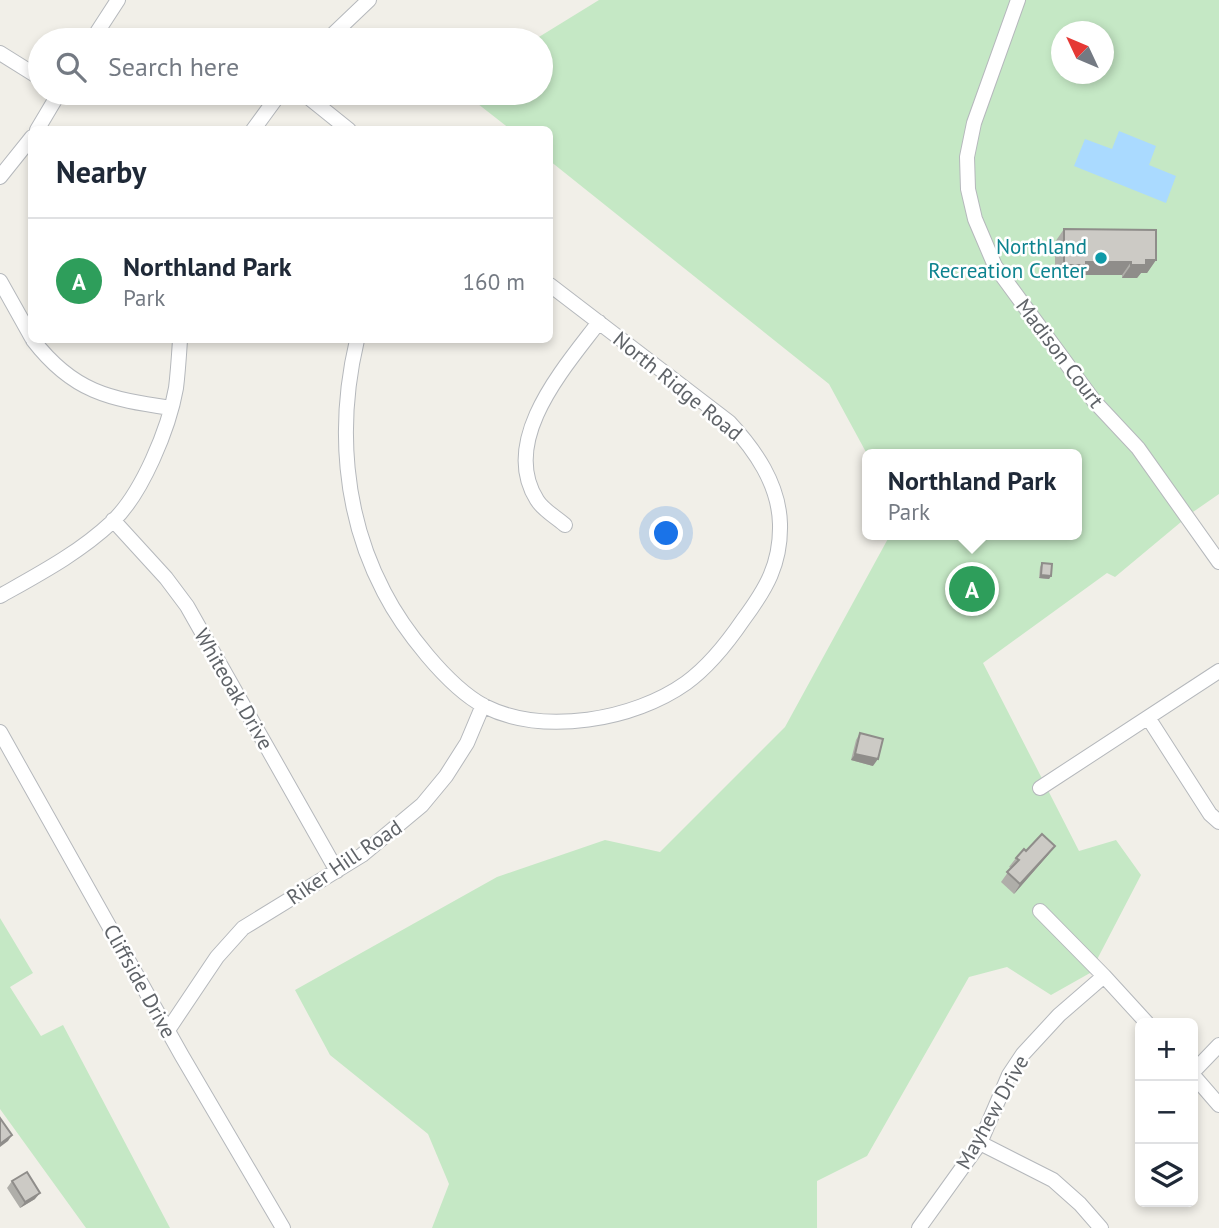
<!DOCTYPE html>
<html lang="en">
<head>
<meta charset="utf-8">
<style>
	body { margin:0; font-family:"PT Sans",sans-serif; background:#f2f2f3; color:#1f2937 }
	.controls { position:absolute; right:21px; bottom:21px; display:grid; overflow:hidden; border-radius:10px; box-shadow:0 4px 10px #0003 }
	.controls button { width:63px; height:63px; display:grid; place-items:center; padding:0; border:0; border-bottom:2px solid #e0e1e3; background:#fff; color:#1f2937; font:35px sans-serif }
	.compass { position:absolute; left:1051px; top:21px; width:63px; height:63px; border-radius:50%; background:#fff; box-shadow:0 4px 10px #0003; rotate:314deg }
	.you { position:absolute; left:667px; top:534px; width:24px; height:24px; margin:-18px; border:5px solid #fff; border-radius:50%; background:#1a73e8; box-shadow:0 0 0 10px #1a73e833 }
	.badge { display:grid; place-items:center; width:46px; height:46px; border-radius:50%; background:#0f766e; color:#fff; font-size:23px; font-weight:700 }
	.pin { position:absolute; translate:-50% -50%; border:4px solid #fff; box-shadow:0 2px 7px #0006 }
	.popup { position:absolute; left:862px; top:449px; width:220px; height:91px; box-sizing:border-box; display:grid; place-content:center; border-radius:10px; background:#fff; filter:drop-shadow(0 2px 5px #0005); font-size:23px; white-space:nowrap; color:#747a83 }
	.popup b { font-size:26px; color:#1f2937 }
	.popup::after { content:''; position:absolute; left:50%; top:100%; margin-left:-14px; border:14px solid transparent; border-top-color:#fff }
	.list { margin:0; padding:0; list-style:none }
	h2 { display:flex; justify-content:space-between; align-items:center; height:91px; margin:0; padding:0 28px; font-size:30px }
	h2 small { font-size:23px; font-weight:400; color:#747a83 }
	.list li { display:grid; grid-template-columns:46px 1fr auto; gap:21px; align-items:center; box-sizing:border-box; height:126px; padding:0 28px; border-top:2px solid #e0e1e3 }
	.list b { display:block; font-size:26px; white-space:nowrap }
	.list p { margin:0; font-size:23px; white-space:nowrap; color:#747a83 }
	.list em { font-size:23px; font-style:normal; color:#747a83 }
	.icon { flex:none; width:38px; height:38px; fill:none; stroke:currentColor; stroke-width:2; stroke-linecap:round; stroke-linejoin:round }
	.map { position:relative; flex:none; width:1219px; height:1228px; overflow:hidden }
	.search { position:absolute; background:#fff; box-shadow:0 4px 10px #0003; left:28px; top:28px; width:525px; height:77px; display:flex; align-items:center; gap:18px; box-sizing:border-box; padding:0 24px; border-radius:38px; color:#747a83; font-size:26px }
	.panel { position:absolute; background:#fff; box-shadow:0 4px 10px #0003; left:28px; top:126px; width:525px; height:217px; border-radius:10px }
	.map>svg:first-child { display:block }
	.green { fill:#c5e8c5; fill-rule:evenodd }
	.water { fill:#aadaff }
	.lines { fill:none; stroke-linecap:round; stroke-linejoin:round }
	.street-casing { stroke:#b5b8bc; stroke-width:16 }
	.street { stroke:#fff; stroke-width:14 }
	.wall { fill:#afaea9 }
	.shaded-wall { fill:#8f8d8a }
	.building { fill:#cccac5; stroke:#8f8d8a; stroke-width:2 }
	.culture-dot { fill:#0f9aa8; stroke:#fff; stroke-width:2.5 }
	.labels { text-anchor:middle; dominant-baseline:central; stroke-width:5; stroke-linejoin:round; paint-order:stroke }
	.culture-label { font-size:21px; fill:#0d838f; stroke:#fff; text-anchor:end }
	.street-label { font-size:21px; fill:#5f6368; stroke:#fff }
</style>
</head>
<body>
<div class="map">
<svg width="1219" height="1228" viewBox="0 0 1219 1228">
	<rect width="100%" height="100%" fill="#f1efe8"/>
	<path class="green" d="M599,0H1219V494L1193,512L1115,577L1107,573L983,663L1079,851L1116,840L1141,875L1090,973L1051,995L1007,967L969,977L867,1156L817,1181V1228H432L449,1184L428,1134L330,1055L295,990L497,877L605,840L660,852L785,727L890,535H1077V454H867L829,384L550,161V130L510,129L464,93H541V40H534ZM1062,32H1104V74H1062Z
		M0,918L33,973L10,987L41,1036L63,1025L170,1228H86L0,1109Z"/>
	<path class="water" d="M1119,131L1156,146L1149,165L1176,176L1166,203L1074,166L1085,139L1112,149Z"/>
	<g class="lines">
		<defs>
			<path id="street" d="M1018,0L974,123L967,157L968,189L975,219L995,266L1094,401L1138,448L1219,562
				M92,40L118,0
				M327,40L369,0
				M0,53L40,78
				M303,93L349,130
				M37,130L59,93
				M253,130L280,93
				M0,177L32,137
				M0,281L32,338
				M33,340C73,392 109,399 171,408
				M357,340C337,424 343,514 384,592C403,629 447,686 484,706C544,736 634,720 686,683C708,667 728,642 743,620C766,589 781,564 780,524C779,484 755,450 729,422L550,285
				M113,520L166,578L187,606L337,871
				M565,525C556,517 543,510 537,500C499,440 565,367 599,322
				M0,596C39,574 79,553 112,522C142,494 169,428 176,388C178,372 179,355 180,340
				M1149,719L1210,814L1219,822
				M0,732L182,1056L283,1228
				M1040,788L1219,671
				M1040,911L1104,976L1147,1023
				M168,1030L217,957L243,928L362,855L422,805L446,776L467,743L483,705
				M1193,1072L1219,1045
				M1193,1075L1219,1105
				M980,1143L1053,1180L1080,1204L1101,1228
				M919,1228L980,1143L1009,1075L1023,1054L1059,1015L1104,976"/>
		</defs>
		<use href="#street" class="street-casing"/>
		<use href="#street" class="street"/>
	</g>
	<path class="wall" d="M1064,229L1156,260L1147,273H1141L1137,278H1122V275H1079L1077,277H1055V242Z
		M1042,563L1051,576L1049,579L1039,578L1040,567Z
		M860,733L873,766L851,760L856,740Z
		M1026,851L1048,855L1014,894L1001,882L1011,868L1009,867L1016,858Z
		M12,1181L35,1199L20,1208L7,1188Z"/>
	<path class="shaded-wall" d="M1146,260H1156L1147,273H1141L1137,278H1122L1131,265Z
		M1086,262H1131L1122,275H1079L1077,277H1055L1064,265Z
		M1041,575L1051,576L1049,579L1039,578Z
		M855,754L878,759L873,766L851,760Z
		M1055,846L1048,855L1014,894L1020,884Z
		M12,1135L8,1141L0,1147V1144Z
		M40,1193L35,1199L20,1208L25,1202Z"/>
	<path class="building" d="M1064,229L1156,230V260H1146V265H1131V262H1086V265H1064Z
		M1042,563L1052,564L1051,576L1041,575Z
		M860,733L883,739L878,759L855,754Z
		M1042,834L1055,846L1020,884L1007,872L1019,860L1016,858L1024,849L1026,851Z
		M0,1118L12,1135L0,1144Z
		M27,1172L40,1193L25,1202L12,1181Z"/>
	<circle class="culture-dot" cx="1101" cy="258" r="7"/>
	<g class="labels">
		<g class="culture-label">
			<text x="1087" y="246">Northland<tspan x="1087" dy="24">Recreation Center</tspan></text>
		</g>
		<g class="street-label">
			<text transform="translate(1060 353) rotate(53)">Madison Court</text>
			<text transform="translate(678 386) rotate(39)">North Ridge Road</text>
			<text transform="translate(234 689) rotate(60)">Whiteoak Drive</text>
			<text transform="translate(344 862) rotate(-34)">Riker Hill Road</text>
			<text transform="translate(140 981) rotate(61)">Cliffside Drive</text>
			<text transform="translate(992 1112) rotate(-61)">Mayhew Drive</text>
		</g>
	</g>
</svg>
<div class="controls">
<button>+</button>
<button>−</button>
<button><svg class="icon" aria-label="layers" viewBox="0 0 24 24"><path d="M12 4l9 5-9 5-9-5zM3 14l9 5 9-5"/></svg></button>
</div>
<svg class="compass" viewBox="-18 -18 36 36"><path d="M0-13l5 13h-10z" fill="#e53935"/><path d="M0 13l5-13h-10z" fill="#747a83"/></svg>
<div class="you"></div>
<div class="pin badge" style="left:972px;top:589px;background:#2e9e5b">A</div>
<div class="popup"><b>Northland Park</b>Park</div>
<div class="search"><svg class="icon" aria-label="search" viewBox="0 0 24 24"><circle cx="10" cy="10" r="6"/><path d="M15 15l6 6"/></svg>Search here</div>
<section class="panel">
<h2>Nearby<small></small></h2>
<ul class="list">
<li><span class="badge" style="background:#2e9e5b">A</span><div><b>Northland Park</b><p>Park</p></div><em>160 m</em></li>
</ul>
</section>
</div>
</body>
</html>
